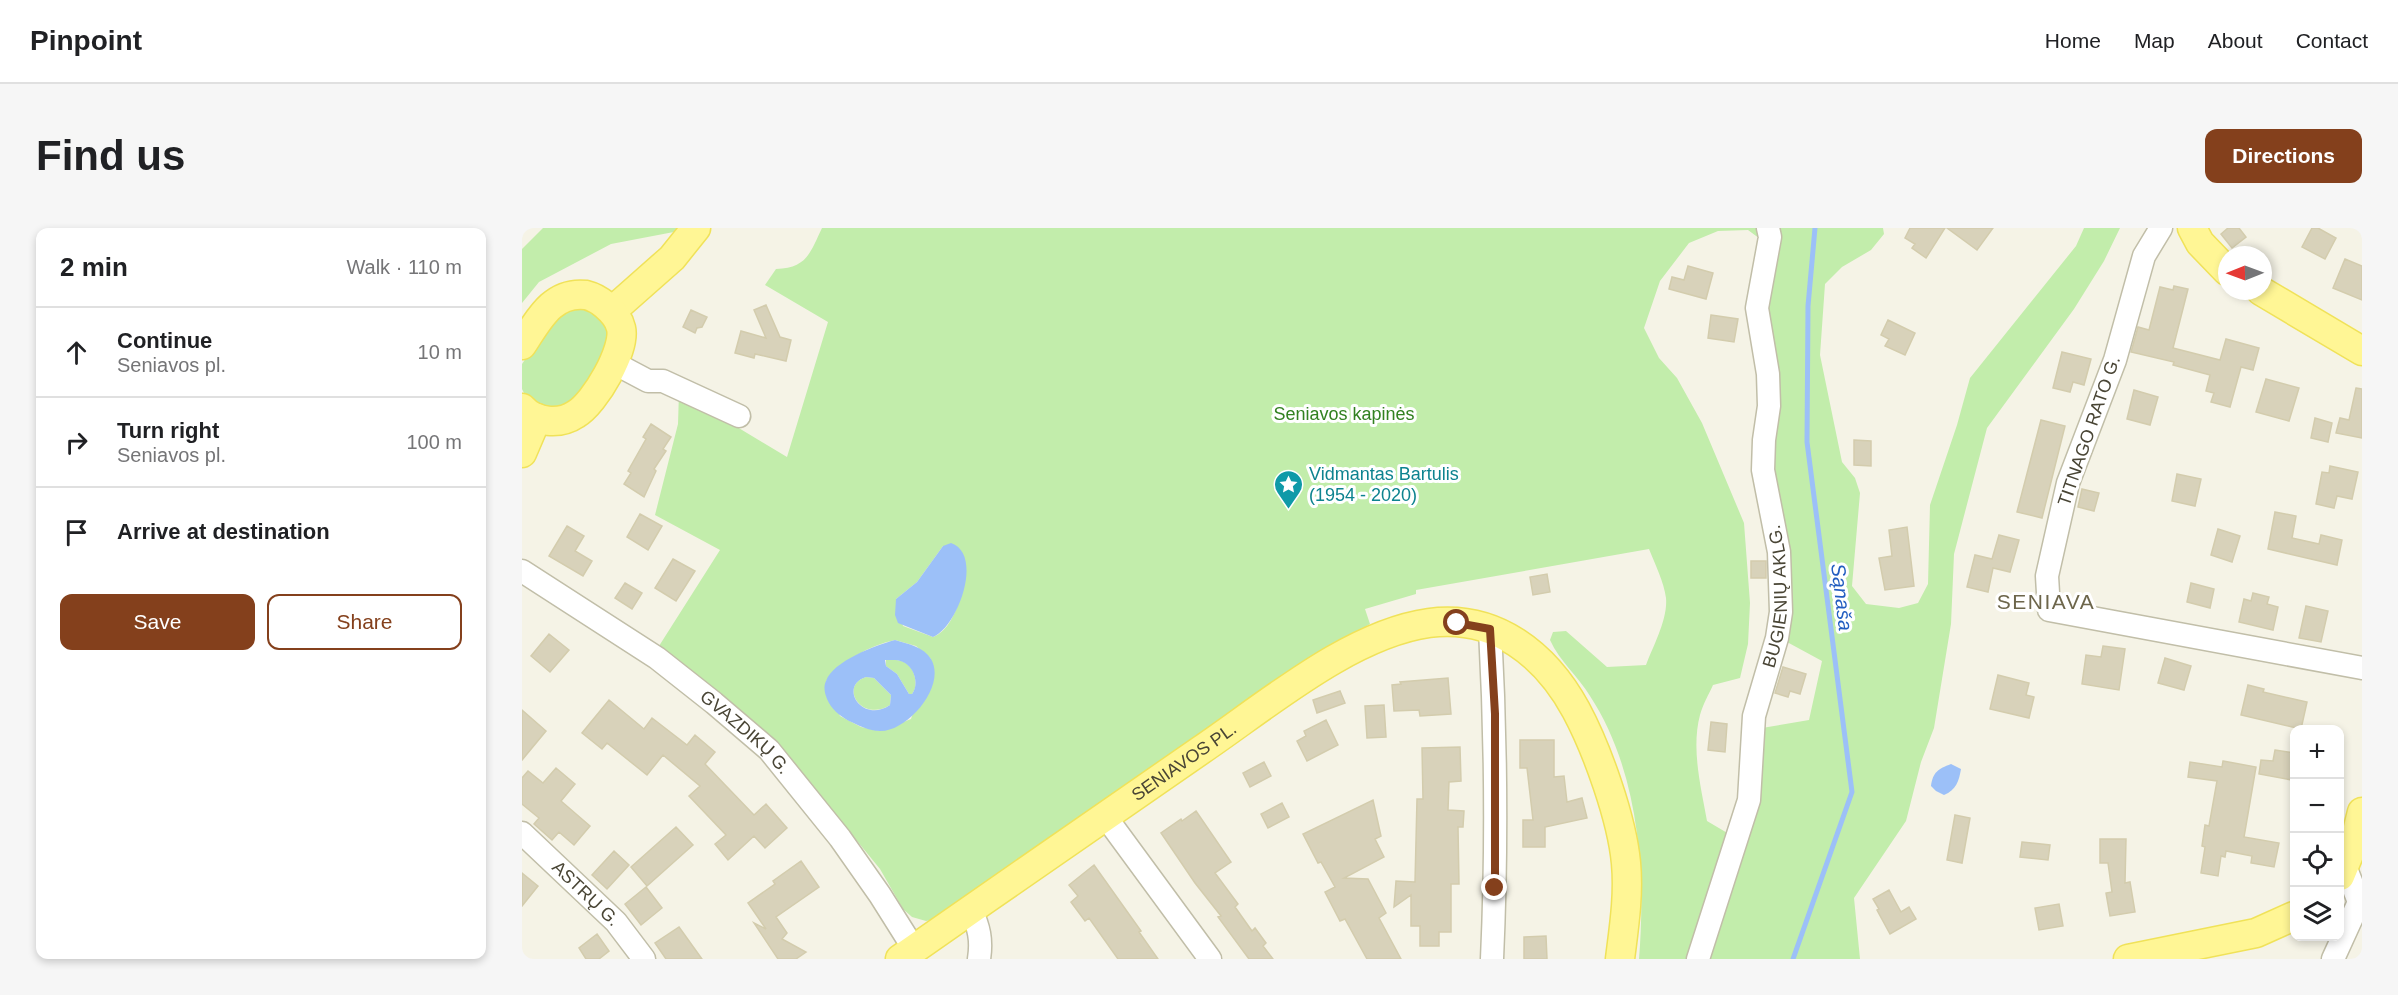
<!DOCTYPE html>
<html lang="en">
<head>
<meta charset="utf-8">
<style>
	body { margin:0; font-family:Arial,sans-serif; background:#f6f6f6; color:#202124 }
	.controls { position:absolute; right:18px; bottom:18px; display:grid; overflow:hidden; border-radius:12px; box-shadow:0 3px 9px #0003 }
	.controls button { width:54px; height:54px; display:grid; place-items:center; padding:0; border:0; border-bottom:2px solid #e0e0e0; background:#fff; color:#202124; font:30px sans-serif }
	.compass { position:absolute; left:1696px; top:18px; width:54px; height:54px; border-radius:50%; background:#fff; box-shadow:0 3px 9px #0003; rotate:269deg }
	.stop { position:absolute; width:18px; height:18px; margin:-14px; border:4px solid #84401c; border-radius:50%; background:#fff }
	.stop.end { background:#84401c; border-color:#fff; box-shadow:0 2px 6px #0008 }
	.list { margin:0; padding:0; list-style:none }
	h2 { display:flex; justify-content:space-between; align-items:center; height:78px; margin:0; padding:0 24px; font-size:26px }
	h2 small { font-size:20px; font-weight:400; color:#757577 }
	.list li { display:grid; grid-template-columns:39px 1fr auto; gap:18px; align-items:center; box-sizing:border-box; height:90px; padding:0 24px; border-top:2px solid #e0e0e0 }
	.list b { display:block; font-size:22px; white-space:nowrap }
	.list p { margin:0; font-size:20px; white-space:nowrap; color:#757577 }
	.list em { font-size:20px; font-style:normal; color:#757577 }
	.actions { display:flex; gap:12px; padding:18px 24px }
	.actions a { flex:1; padding:14px 0; border:2px solid #84401c; border-radius:12px; text-align:center; font-size:21px; color:#84401c }
	.actions .main { background:#84401c; color:#fff }
	.icon { flex:none; width:33px; height:33px; fill:none; stroke:currentColor; stroke-width:2; stroke-linecap:round; stroke-linejoin:round }
	.map { position:relative; flex:none; width:1840px; height:731px; overflow:hidden; border-radius:12px }
	header { display:flex; align-items:center; gap:36px; box-sizing:border-box; height:84px; padding:0 30px; background:#fff; border-bottom:2px solid #e0e0e0 }
	header strong { font-size:28px }
	nav { display:flex; gap:33px; margin-inline-start:auto; font-size:21px }
	.intro { display:flex; align-items:center; justify-content:space-between; box-sizing:border-box; height:144px; padding:0 36px }
	h1 { margin:0; font-size:42px }
	.button { padding:15px 27px; border-radius:12px; background:#84401c; color:#fff; font-size:21px; font-weight:700 }
	main { display:flex; gap:36px; padding:0 36px }
	aside { flex:1; background:#fff; border-radius:12px; box-shadow:0 3px 9px #0003 }
	.map>svg:first-child { display:block }
	.green { fill:#c2edab; fill-rule:evenodd }
	.water { fill:#9cc0f8; fill-rule:evenodd }
	.lines { fill:none; stroke-linecap:round; stroke-linejoin:round }
	.stream { stroke:#9cc0f8; stroke-width:5 }
	.building { fill:#d8d2ba; stroke:#d3ccad; stroke-width:1.5 }
	.minor-casing { stroke:#c1bea8; stroke-width:25 }
	.major-casing { stroke:#f0e259; stroke-width:31 }
	.minor { stroke:#fff; stroke-width:22 }
	.major { stroke:#fff695; stroke-width:28 }
	.route { stroke:#84401c; stroke-width:8 }
	.labels { text-anchor:middle; dominant-baseline:central; stroke-width:6; stroke-linejoin:round; paint-order:stroke }
	.park-label { font-size:18px; fill:#328121; stroke:#fff }
	.street-label { font-size:18px; fill:#494535; stroke:#fff }
	.culture-label { font-size:18px; fill:#0d838f; stroke:#fff; text-anchor:start }
	.water-label { font-size:20px; font-style:italic; fill:#225dc0; stroke:#fff }
	.quarter-label { font-size:21px; letter-spacing:1.5px; fill:#6d664b; stroke:#fff }
</style>
</head>
<body>
<header>
<strong>Pinpoint</strong>
<nav><a>Home</a><a>Map</a><a>About</a><a>Contact</a></nav>
</header>
<div class="intro"><h1>Find us</h1><a class="button">Directions</a></div>
<main>
<aside>
<h2>2 min<small>Walk · 110 m</small></h2>
<ul class="list">
<li><svg class="icon" aria-label="ahead" viewBox="0 0 24 24"><path d="M12 20V5M6 11l6-6 6 6"/></svg><div><b>Continue</b><p>Seniavos pl.</p></div><em>10 m</em></li>
<li><svg class="icon" aria-label="right" viewBox="0 0 24 24"><path d="M7 20v-9h11M14 6l5 5-5 5"/></svg><div><b>Turn right</b><p>Seniavos pl.</p></div><em>100 m</em></li>
<li><svg class="icon" aria-label="arrive" viewBox="0 0 24 24"><path d="M6 21V4h12l-3 4 3 4H6"/></svg><div><b>Arrive at destination</b></div></li>
</ul>
<div class="actions"><a class="main">Save</a><a>Share</a></div>
</aside>
<div class="map">
<svg width="1840" height="731" viewBox="0 0 1840 731">
	<rect width="100%" height="100%" fill="#f5f3e6"/>
	<path class="green" d="M21,0H159L157,3L89,16L17,54L0,75V21Z
		M300,0H1361L1362,6L1349,22L1320,39L1303,56L1298,127L1320,234L1333,250L1338,265L1330,358L1344,376L1377,380L1396,375L1406,356L1408,277L1435,197L1448,150L1554,18L1562,0H1598L1582,33L1552,81L1465,200L1432,326L1429,396L1412,500L1399,534L1384,593L1332,670L1338,731H1117C1124,644 1117,543 1068,468C1056,448 1038,434 1028,412L1031,404L1044,403L1085,439L1124,437C1131,418 1146,391 1144,370C1142,354 1133,336 1127,321L894,362V366L843,381L848,396L769,444L420,690L404,693L390,689L381,681L358,641L277,542L137,418L198,322L133,287L156,196L157,164L265,229L306,94L243,57L254,41C285,40 288,25 300,0ZM1226,2L1253,22L1242,81L1245,238L1265,414L1300,433L1287,492L1240,500L1207,606L1185,593C1179,559 1169,521 1178,487C1181,476 1187,466 1191,457L1218,450L1226,416L1228,375L1222,295L1180,195L1155,150L1137,130L1122,100L1138,53L1167,15L1196,3ZM421,318L439,369C433,384 427,403 411,409L381,398L374,371L395,354ZM373,412L394,418L409,431L389,491L358,503L339,499L318,488L304,453C322,432 346,418 373,412Z
		M65,77L86,93L88,121L52,175L27,183L3,167L0,161V136L32,89L42,80Z
		M364,432C370,432 378,431 384,435C393,441 397,458 390,466H387L375,446L364,438Z
		M344,449L352,450L369,467L368,477C340,495 316,458 344,449Z"/>
	<path class="water" d="M429,315C462,326 436,399 411,409L376,395L373,387L374,371L395,354L421,318Z
		M373,412C386,416 402,419 409,431C425,458 385,504 358,503C347,503 336,497 327,493C318,488 309,481 305,471C303,466 301,459 304,453C311,433 354,417 373,412ZM363,432C370,432 377,431 383,435C393,441 397,457 390,466H387L375,446L364,438ZM344,449L352,450L369,467L368,477C340,496 316,458 344,449Z
		M1429,536L1439,541C1437,553 1434,562 1422,567L1414,563L1409,558C1411,544 1416,541 1429,536Z"/>
	<g class="lines">
		<path class="stream" d="M1271,731L1330,564L1285,214L1286,78L1293,0"/>
	</g>
	<path class="building" d="M1388,0H1423L1404,30L1390,20L1393,16L1383,10Z
		M1425,0H1471L1455,22Z
		M1706,0H1717L1724,9L1710,20L1699,6Z
		M1790,0H1796L1814,10L1803,31L1780,19Z
		M1823,31L1840,38V72L1811,60Z
		M1166,38L1191,45L1184,71L1147,61L1150,49L1162,52Z
		M1652,58L1666,61L1651,120L1698,132L1704,111L1737,120L1731,142L1719,139L1708,179L1689,174L1692,165L1684,163L1688,147L1651,137L1652,134L1609,124L1616,99L1627,102L1638,59L1651,62Z
		M244,77L258,109L269,112L264,133L233,126L232,130L213,125L219,103L244,110L232,82Z
		M169,82L185,89L180,99L175,100L173,105L161,99Z
		M1189,87L1216,91L1212,114L1186,110Z
		M1366,92L1393,105L1383,127L1363,118L1367,111L1359,107Z
		M1540,124L1569,131L1562,157L1551,154L1548,164L1531,160Z
		M1744,151L1777,160L1767,193L1734,184Z
		M1834,160L1840,161V210L1814,205L1818,190L1827,192Z
		M1612,162L1636,169L1628,197L1605,191Z
		M1793,190L1810,195L1806,214L1789,210Z
		M1519,192L1543,198L1520,290L1495,284Z
		M129,196L149,209L141,221L144,223L132,241L134,243L122,269L102,256L109,245L106,243L124,211L121,209Z
		M1332,212L1349,213V238L1332,237Z
		M1808,238L1836,244L1830,271L1815,268L1812,280L1794,276L1800,244L1807,245Z
		M1655,246L1679,251L1673,278L1650,273Z
		M1560,261L1577,265L1572,283L1556,279Z
		M1753,284L1774,288L1770,310L1797,316L1799,307L1820,312L1815,337L1746,321Z
		M118,286L140,298L126,322L105,309Z
		M45,298L62,308L53,323L70,333L61,348L27,328Z
		M1385,299L1392,358L1363,362L1357,330L1370,328L1367,302Z
		M1696,301L1718,308L1710,334L1689,327Z
		M1477,307L1497,312L1488,344L1471,340L1466,364L1445,359L1453,327L1470,331Z
		M151,331L173,343L154,373L133,360Z
		M1229,333H1244V350H1229Z
		M1025,346L1028,364L1011,367L1008,349Z
		M103,355L120,365L110,381L93,370Z
		M1669,355L1692,361L1688,380L1665,374Z
		M1731,365L1747,369L1745,376L1756,379L1751,402L1717,394L1722,371L1729,373Z
		M1784,378L1806,383L1799,414L1777,410Z
		M27,406L47,422L28,444L9,428Z
		M1581,418L1603,421L1597,462L1560,456L1564,427L1579,429Z
		M1643,430L1669,438L1662,462L1636,455Z
		M1261,439L1284,446L1278,466L1268,463L1266,469L1253,465Z
		M1476,447L1507,455L1504,467L1512,469L1507,490L1468,481Z
		M926,450L929,486L898,488L897,482L872,483L870,457L879,456L878,454Z
		M1726,457L1742,461L1741,464L1785,474L1779,501L1719,487Z
		M818,463L823,475L795,485L791,472Z
		M87,472L122,501L130,490L165,517L173,507L193,524L183,536L232,587L244,576L265,600L243,620L232,608L206,632L193,616L204,607L167,568L178,558L141,527L125,547L85,515L80,521L60,505Z
		M862,477L864,509L845,510L843,478Z
		M0,482L24,503L0,532Z
		M804,492L816,517L785,533L775,513L784,508L782,503Z
		M1189,494L1205,496L1203,524L1186,522Z
		M998,512H1032V549L1042,548L1045,574L1060,570L1065,590L1023,599V619H1001V592H1011L1005,540H998Z
		M938,519L939,553L927,554L926,582L942,583L941,599H936L937,656H929V704H917V718H898V698H889V667L872,679L874,653L893,654L895,571H901L900,520Z
		M1753,522L1773,525L1770,552L1737,546L1739,532L1751,533Z
		M1701,533L1734,539L1722,609L1757,615L1752,639L1729,635L1730,628L1704,623L1703,629L1699,628L1696,648L1679,645L1683,619L1680,618L1683,597L1687,598L1695,553L1666,549L1668,534L1700,539Z
		M742,534L749,548L728,559L721,545Z
		M34,540L53,556L39,573L68,598L52,617L37,604L30,612L12,596L17,590L0,576V550L6,543L21,555Z
		M851,572L859,608L853,611L862,629L822,650L846,651L864,685L857,690L879,731H845L823,691L818,693L803,664L813,659L799,634L796,635L781,606Z
		M760,575L767,589L746,600L739,586Z
		M674,583L709,634L693,645L716,676L713,679L730,703L733,700L744,715L741,718L751,731H727L696,689L699,688L673,655L639,605L659,591L660,593Z
		M1433,587L1448,590L1440,635L1425,632Z
		M154,599L171,617L125,658L109,639Z
		M1578,611H1604L1603,655L1608,654L1613,684L1588,688L1584,665L1590,664L1586,635H1578Z
		M1500,614L1528,617L1526,632L1498,629Z
		M92,623L107,637L85,661L70,647Z
		M279,633L297,659L254,689L265,705L260,711L284,724L274,731H256L232,695L244,701L226,675L253,656L251,653Z
		M572,637L619,703L617,704L636,731H596L567,690L563,693L549,674L556,668L547,657Z
		M0,645L16,658L0,678Z
		M124,659L140,680L119,697L103,676Z
		M1367,662L1379,684L1387,679L1394,691L1368,706L1355,682L1357,681L1351,671Z
		M1537,676L1541,698L1517,702L1513,680Z
		M157,699L180,731H144L133,715Z
		M75,706L87,723L77,731H64L57,720Z
		M1024,708L1025,731H1002V709Z"/>
	<g class="lines">
		<defs>
			<g id="minor">
				<path d="M1639,0L1622,28L1593,132L1546,255L1525,348L1527,382L1840,440"/>
				<path d="M92,135L126,153H141L217,188"/>
				<path id="s1" d="M0,343L135,430L192,475L247,522L318,610L358,667L392,721"/>
				<path d="M968,401C974,511 975,621 970,731"/>
				<path d="M583,588L688,731"/>
				<path id="s2" d="M0,605L94,694L122,731"/>
				<path d="M449,682C457,699 460,712 457,731"/>
				<path id="s3" d="M1176,731L1227,572L1232,488L1255,410L1259,384L1257,324L1241,242L1242,212L1247,178L1246,146L1235,80L1248,9L1246,0"/>
				<path d="M1811,731L1837,674L1823,638"/>
			</g>
			<g id="major">
				<path d="M1670,0L1678,15L1705,43"/>
				<path d="M1739,63L1840,123"/>
				<path d="M90,83L150,30L174,0"/>
				<path d="M0,117C16,93 30,63 64,67C72,69 77,72 83,77C90,83 97,91 99,100C104,121 73,175 54,186C38,197 13,195 0,180"/>
				<path d="M0,225L15,190"/>
				<path d="M1818,648L1833,612L1840,584"/>
				<path id="s4" d="M378,731C478,661 578,592 679,522C744,478 828,406 907,395C974,386 1024,427 1054,482C1075,521 1100,591 1104,635C1107,667 1102,699 1098,731"/>
				<path d="M1606,731L1734,705L1772,688"/>
			</g>
		</defs>
		<use href="#minor" class="minor-casing"/>
		<use href="#major" class="major-casing"/>
		<use href="#minor" class="minor"/>
		<use href="#major" class="major"/>
	</g>
	<g class="lines">
		<path class="route" d="M935,395L968,401L973,486V660"/>
	</g>
	<defs>
		<symbol id="sight-pin" viewBox="-11 -11 22 30"><path d="M0 17L-7.5 6A9.5 9.5 0 1 1 7.5 6Z" fill="#0f9aa8" stroke="#fff"/><path d="M0-6L1.8-2.2L6-1.7L2.9 1.2L3.7 5.4L0 3.3L-3.7 5.4L-2.9 1.2L-6-1.7L-1.8-2.2Z" fill="#fff"/></symbol>
	</defs>
	<g fill-rule="evenodd">
		<use href="#sight-pin" x="750" y="240" width="33" height="45"/>
	</g>
	<g class="labels">
		<g class="park-label">
			<text x="822" y="186">Seniavos kapinės</text>
		</g>
		<g class="street-label">
			<text transform="translate(1567 203) rotate(-71)">TITNAGO RATO G.</text>
			<text stroke="none"><textPath href="#s3" startOffset="374">BUGIENIŲ AKLG.</textPath></text>
			<text stroke="none"><textPath href="#s1" startOffset="276">GVAZDIKŲ G.</textPath></text>
			<text stroke="none"><textPath href="#s4" startOffset="346">SENIAVOS PL.</textPath></text>
			<text stroke="none"><textPath href="#s2" startOffset="88">ASTRŲ G.</textPath></text>
		</g>
		<g class="culture-label">
			<text x="787" y="246">Vidmantas Bartulis<tspan x="787" dy="21">(1954 - 2020)</tspan></text>
		</g>
		<g class="water-label">
			<text transform="translate(1320 369) rotate(83)">Sąnaša</text>
		</g>
		<g class="quarter-label">
			<text x="1524" y="373">SENIAVA</text>
		</g>
	</g>
</svg>
<div class="controls">
<button>+</button>
<button>−</button>
<button><svg class="icon" aria-label="locate" viewBox="0 0 24 24"><circle cx="12" cy="12" r="6"/><path d="M12 2v4M12 18v4M2 12h4M18 12h4"/></svg></button>
<button><svg class="icon" aria-label="layers" viewBox="0 0 24 24"><path d="M12 4l9 5-9 5-9-5zM3 14l9 5 9-5"/></svg></button>
</div>
<svg class="compass" viewBox="-18 -18 36 36"><path d="M0-13l5 13h-10z" fill="#e53935"/><path d="M0 13l5-13h-10z" fill="#757577"/></svg>
<div class="stop" style="left:935px;top:395px"></div>
<div class="stop end" style="left:973px;top:660px"></div>
</div>
</main>
</body>
</html>
